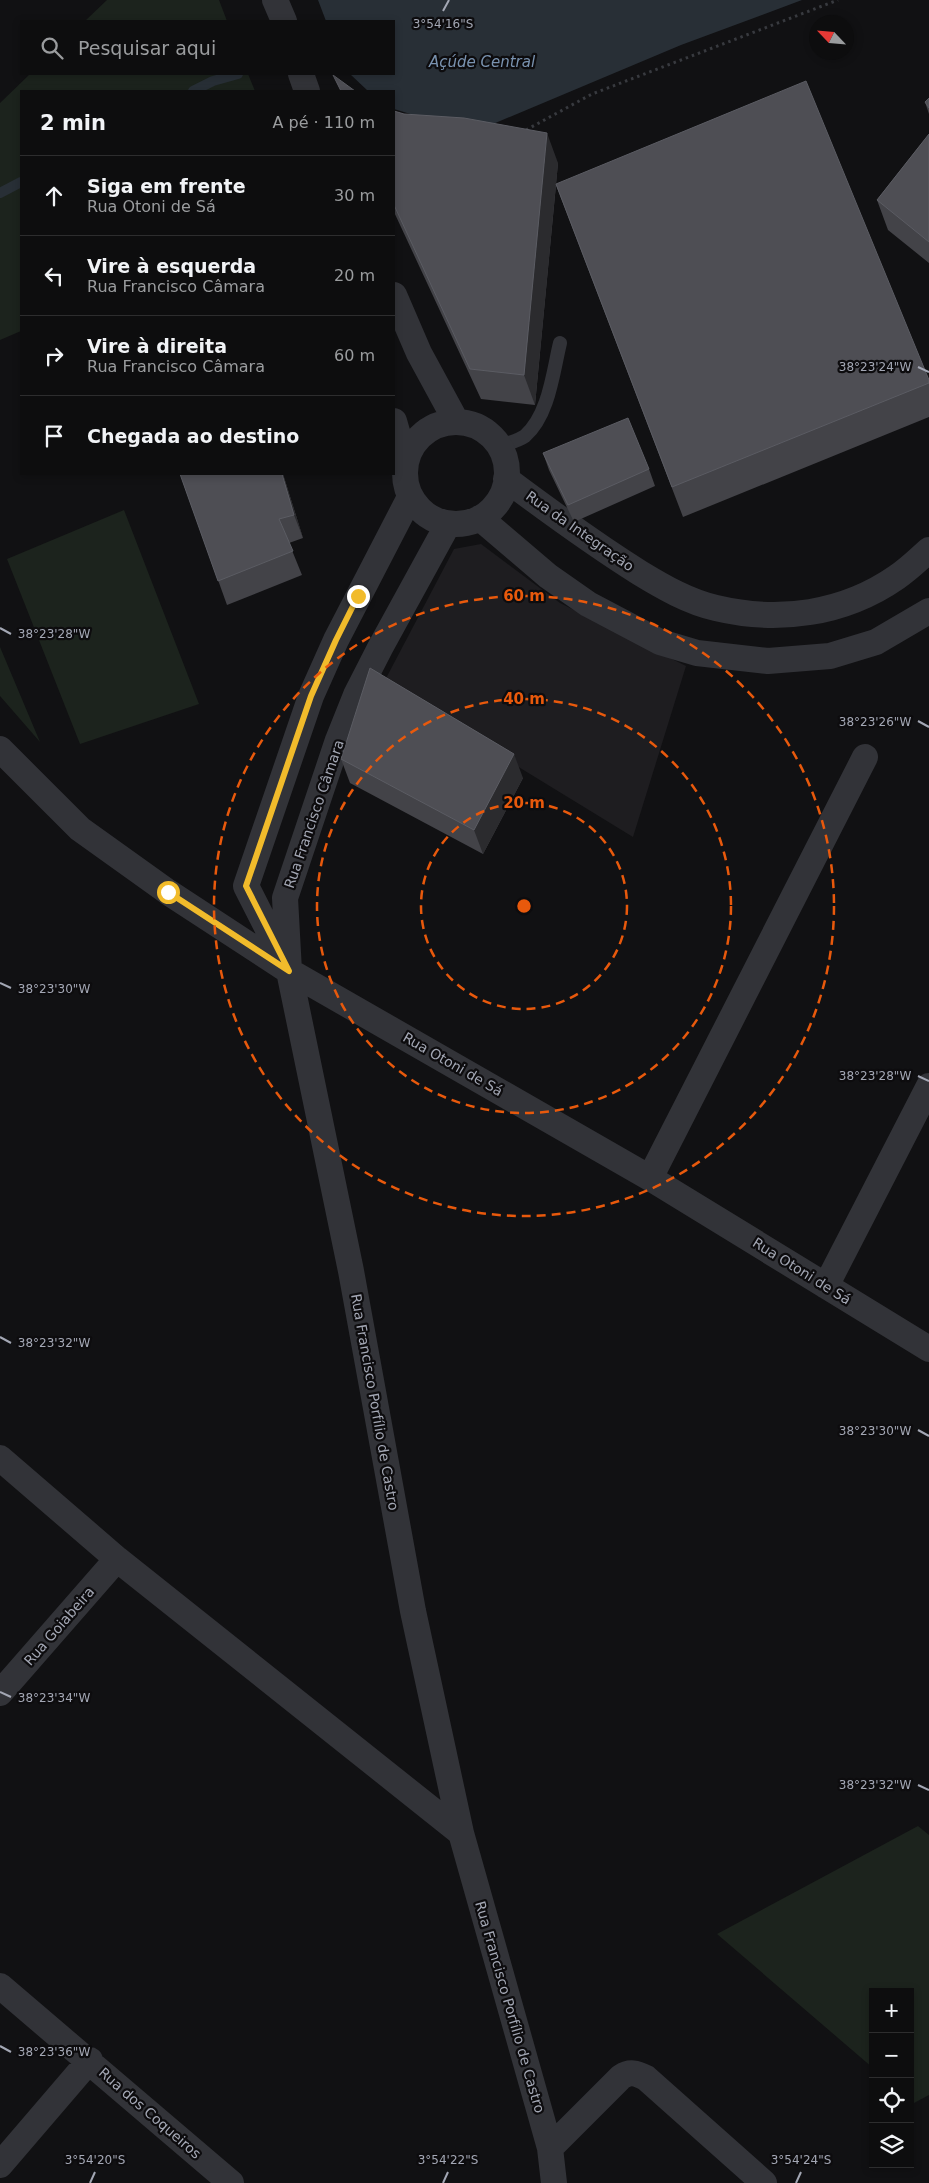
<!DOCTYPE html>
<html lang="pt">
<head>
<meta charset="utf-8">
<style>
	body { margin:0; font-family:"DejaVu Sans",sans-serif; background:#1b1b1c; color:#f1f3f6 }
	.controls { position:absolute; right:15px; bottom:15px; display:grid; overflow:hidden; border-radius:0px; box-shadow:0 2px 8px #0003 }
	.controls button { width:45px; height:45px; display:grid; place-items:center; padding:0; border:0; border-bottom:1px solid #2d2d2e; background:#0d0d0e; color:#f1f3f6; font:25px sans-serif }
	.compass { position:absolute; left:809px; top:15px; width:45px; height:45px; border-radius:50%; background:#0d0d0e; box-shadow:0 2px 8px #0003; rotate:296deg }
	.stop { position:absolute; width:15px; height:15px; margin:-11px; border:4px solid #f1bb2b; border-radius:50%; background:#fff }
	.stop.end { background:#f1bb2b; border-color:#fff; box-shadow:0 1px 5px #0008 }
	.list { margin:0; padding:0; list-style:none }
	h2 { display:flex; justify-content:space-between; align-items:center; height:65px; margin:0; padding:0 20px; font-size:21px }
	h2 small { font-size:16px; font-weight:400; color:#9a9c9e }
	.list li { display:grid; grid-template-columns:32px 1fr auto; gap:15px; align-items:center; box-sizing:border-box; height:80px; padding:0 20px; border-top:1px solid #2d2d2e }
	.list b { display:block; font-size:19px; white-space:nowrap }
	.list p { margin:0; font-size:16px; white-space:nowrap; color:#9a9c9e }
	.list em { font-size:16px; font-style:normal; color:#9a9c9e }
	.icon { flex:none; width:28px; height:28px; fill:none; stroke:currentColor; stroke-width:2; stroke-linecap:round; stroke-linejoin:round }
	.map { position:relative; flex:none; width:929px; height:2183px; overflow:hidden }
	.search { position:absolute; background:#0d0d0e; box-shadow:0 2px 8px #0003; left:20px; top:20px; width:375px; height:55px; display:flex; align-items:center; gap:12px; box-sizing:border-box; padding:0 18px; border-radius:0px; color:#9a9c9e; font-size:19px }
	.panel { position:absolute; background:#0d0d0e; box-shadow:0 2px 8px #0003; left:20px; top:90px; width:375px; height:385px; border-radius:0px }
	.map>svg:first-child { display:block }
	.built { fill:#1e1d20 }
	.green { fill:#1c231d }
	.water { fill:#282f36 }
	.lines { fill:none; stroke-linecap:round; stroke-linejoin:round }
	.stream { stroke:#282f36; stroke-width:10 }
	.path { stroke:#383a3f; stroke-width:3; stroke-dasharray:2.5 4; stroke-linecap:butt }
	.service { stroke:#323338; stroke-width:14 }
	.minor { stroke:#323338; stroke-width:26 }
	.wall { fill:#434348 }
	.shaded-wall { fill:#2b2b2e }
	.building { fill:#4e4e54; stroke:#5b5c63 }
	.route { stroke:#f1bb2b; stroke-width:6 }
	.ticks { fill:none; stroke:#a3a7b4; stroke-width:2 }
	.ring { fill:none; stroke:#e8590c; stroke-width:2.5; stroke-dasharray:9 6 }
	.labels { text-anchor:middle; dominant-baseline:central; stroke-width:4.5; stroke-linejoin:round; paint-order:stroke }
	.street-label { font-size:14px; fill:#a3a7b4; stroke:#0d0c0e }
	.water-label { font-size:15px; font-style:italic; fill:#7992af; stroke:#0d0c0e }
	.ticks-label { font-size:12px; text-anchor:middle; fill:#a3a7b4; stroke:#0d0c0e; stroke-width:4.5; stroke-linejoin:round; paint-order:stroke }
	.centre { fill:#e8590c; stroke:#0d0c0e; stroke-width:2.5 }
	.ring-label { font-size:15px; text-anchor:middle; font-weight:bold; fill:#e8590c; stroke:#0d0c0e; stroke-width:4.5; stroke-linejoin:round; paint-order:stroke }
</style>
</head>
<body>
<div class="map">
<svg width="929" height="2183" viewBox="0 0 929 2183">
	<rect width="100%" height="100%" fill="#111113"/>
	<path class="built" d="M481,544L560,603L686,666L633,837L383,684L454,549Z"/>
	<path class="green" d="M107,0H219L227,21H85Z
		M30,74H248L255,91H21V331L0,340V103Z
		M124,510L199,704L80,744L7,559Z
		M0,647L40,742L0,696Z
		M918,1826L929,1835V2095L914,2103L910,2100V1992H873V2068L717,1934Z"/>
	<path class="water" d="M318,0H802L681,45L493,124L430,120L394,109V91H368L350,74H394V21H326Z"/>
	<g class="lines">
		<path class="stream" d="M193,91L213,81L238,74
			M0,193L21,182"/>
		<path class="path" d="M526,130L592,94L838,0"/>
		<path class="service" d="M500,446C508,443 518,441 525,436C549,415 553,372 560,343"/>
		<path class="minor" d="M275,0L284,21
			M301,74L307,91
			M394,295L419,353L456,421
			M394,421L406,463
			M405 473a51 51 0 1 1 102 0a51 51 0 1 1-102 0Z
			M506,479C550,512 594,544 640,573C663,587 689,602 716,608C779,623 844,614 897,577C909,569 919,559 929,550
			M480,518L548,576L588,604L660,642L697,653L768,661L830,656L876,642L929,611
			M448,524L380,648L356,695L338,740L285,898L289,971L351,1271L413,1611L461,1833L550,2148L554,2183
			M0,749L80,829L168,892L289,971L650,1178L929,1349
			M284,961L246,886L311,696L336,640L410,497
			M650,1178L865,757
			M826,1286L929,1086
			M0,1458L117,1559L461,1833
			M0,1693L117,1559
			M0,1986L231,2183
			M550,2148L621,2077C630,2071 636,2073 646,2078L764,2183
			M0,2165L90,2060"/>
	</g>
	<path class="wall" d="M929,98V114L925,102Z
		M394,111L558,163L556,184L929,380V417L683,517L556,185L535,405L481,399L394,212Z
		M929,134V263L888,230L877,200Z
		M543,453L649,469L655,486L574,522L549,470Z
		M180,474H283L303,538L289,543L302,575L227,605Z
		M341,759L523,778L483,854L350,783Z"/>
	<path class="shaded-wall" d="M547,133L558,163L535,405L524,375Z
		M282,474H283L303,538L294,515Z
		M514,754L523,778L483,854L474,830Z"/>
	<path class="building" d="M333,75L355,91H341Z
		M806,81L929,380V383L672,487L556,184Z
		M929,98V108L925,102Z
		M394,111L404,114L464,118L547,133L524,375L470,369L394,205Z
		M929,134V242L877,200Z
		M628,418L649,469L568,505L543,453Z
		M180,474H282L294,515L279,519L293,551L218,581Z
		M370,668L514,754L474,830L341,759Z"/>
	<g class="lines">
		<path class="route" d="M168,892L289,971L246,886L311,696L336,640L358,596"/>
	</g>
	<path class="ticks" d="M443,11L449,0M918,367L929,372M0,628L11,634M918,721L929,727M0,983L11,988M918,1076L929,1081M0,1337L11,1343M918,1430L929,1436M0,1692L11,1697M918,1785L929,1790M0,2046L11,2052M90,2183L95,2172M443,2183L448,2172M796,2183L801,2172"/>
	<g class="ring">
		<circle cx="524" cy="906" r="103"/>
		<circle cx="524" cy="906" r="207"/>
		<circle cx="524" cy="906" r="310"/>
	</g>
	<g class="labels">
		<g class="street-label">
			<text transform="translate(580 531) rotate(35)">Rua da Integração</text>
			<text transform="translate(314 814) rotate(-71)">Rua Francisco Câmara</text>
			<text transform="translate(453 1064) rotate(30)">Rua Otoni de Sá</text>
			<text transform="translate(802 1271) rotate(32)">Rua Otoni de Sá</text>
			<text transform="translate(375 1402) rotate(80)">Rua Francisco Porfílio de Castro</text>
			<text transform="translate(59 1626) rotate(-49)">Rua Goiabeira</text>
			<text transform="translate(510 2007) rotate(74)">Rua Francisco Porfílio de Castro</text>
			<text transform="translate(150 2113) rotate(41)">Rua dos Coqueiros</text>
		</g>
		<g class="water-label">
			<text x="482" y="62">Açúde Central</text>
		</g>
	</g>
	<g class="ticks-label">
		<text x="443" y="28">3°54'16"S</text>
		<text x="875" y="371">38°23'24"W</text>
		<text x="54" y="638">38°23'28"W</text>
		<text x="875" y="726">38°23'26"W</text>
		<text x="54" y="993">38°23'30"W</text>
		<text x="875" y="1080">38°23'28"W</text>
		<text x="54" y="1347">38°23'32"W</text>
		<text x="875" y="1435">38°23'30"W</text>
		<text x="54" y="1702">38°23'34"W</text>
		<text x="875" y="1789">38°23'32"W</text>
		<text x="54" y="2056">38°23'36"W</text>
		<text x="95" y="2164">3°54'20"S</text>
		<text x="448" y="2164">3°54'22"S</text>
		<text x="801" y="2164">3°54'24"S</text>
	</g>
	<circle cx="524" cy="906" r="8" class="centre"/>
	<g class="ring-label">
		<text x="524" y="601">60 m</text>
		<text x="524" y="704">40 m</text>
		<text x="524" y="808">20 m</text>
	</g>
</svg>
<div class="controls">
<button>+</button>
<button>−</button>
<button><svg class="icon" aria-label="locate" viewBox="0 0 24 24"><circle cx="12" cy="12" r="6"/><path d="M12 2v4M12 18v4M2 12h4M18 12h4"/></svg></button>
<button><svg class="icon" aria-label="layers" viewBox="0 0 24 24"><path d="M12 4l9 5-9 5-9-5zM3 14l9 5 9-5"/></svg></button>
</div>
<svg class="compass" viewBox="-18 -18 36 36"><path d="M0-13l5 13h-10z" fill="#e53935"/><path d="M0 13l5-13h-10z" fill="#9a9c9e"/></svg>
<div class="stop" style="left:168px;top:892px"></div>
<div class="stop end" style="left:358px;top:596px"></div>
<div class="search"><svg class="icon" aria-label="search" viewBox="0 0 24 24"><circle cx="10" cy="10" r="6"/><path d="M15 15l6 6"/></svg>Pesquisar aqui</div>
<section class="panel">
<h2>2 min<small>A pé · 110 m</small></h2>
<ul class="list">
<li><svg class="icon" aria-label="ahead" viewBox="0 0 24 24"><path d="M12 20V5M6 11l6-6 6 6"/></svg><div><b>Siga em frente</b><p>Rua Otoni de Sá</p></div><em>30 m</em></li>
<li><svg class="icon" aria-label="left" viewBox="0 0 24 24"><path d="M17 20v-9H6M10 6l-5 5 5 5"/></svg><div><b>Vire à esquerda</b><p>Rua Francisco Câmara</p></div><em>20 m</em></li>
<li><svg class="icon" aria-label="right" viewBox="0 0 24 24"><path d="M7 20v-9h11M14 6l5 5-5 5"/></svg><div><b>Vire à direita</b><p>Rua Francisco Câmara</p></div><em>60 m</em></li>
<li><svg class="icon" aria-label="arrive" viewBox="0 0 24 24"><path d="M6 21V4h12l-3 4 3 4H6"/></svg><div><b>Chegada ao destino</b></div></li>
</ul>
</section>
</div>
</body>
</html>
